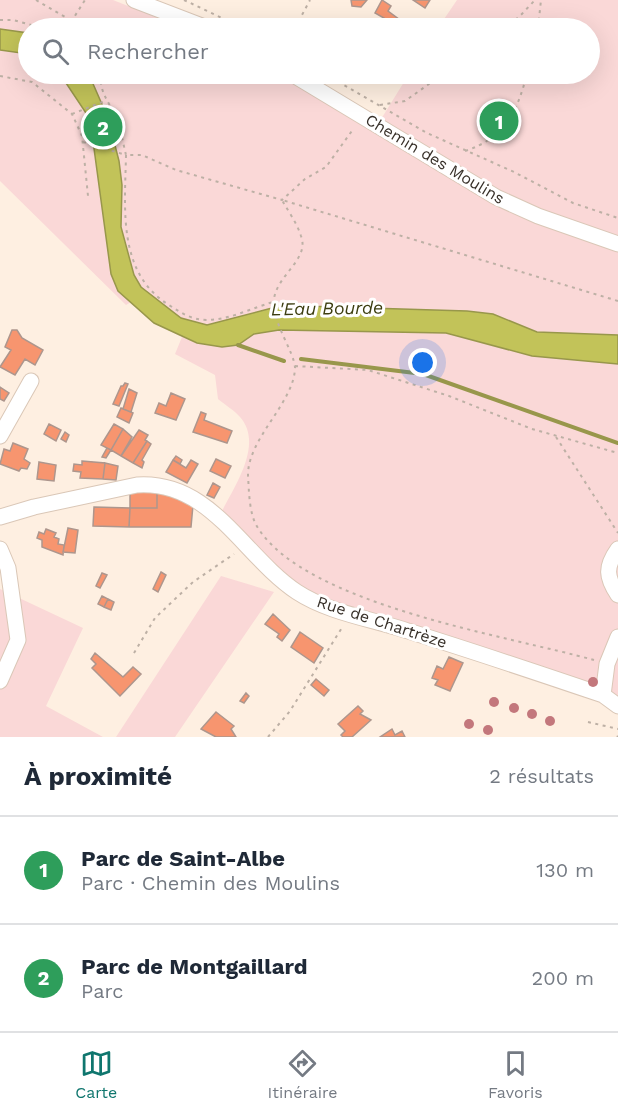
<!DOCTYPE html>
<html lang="fr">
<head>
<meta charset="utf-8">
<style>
	body { margin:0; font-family:"Work Sans",sans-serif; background:#f6f6f7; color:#1f2937 }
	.you { position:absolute; left:423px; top:363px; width:21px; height:21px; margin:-15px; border:4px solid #fff; border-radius:50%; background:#1a73e8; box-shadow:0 0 0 9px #1a73e833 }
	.badge { display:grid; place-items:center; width:39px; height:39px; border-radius:50%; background:#0f766e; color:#fff; font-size:20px; font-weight:700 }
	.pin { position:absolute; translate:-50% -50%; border:3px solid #fff; box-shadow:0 2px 6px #0006 }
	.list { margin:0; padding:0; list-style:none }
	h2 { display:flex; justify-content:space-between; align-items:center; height:78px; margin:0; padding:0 24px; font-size:26px }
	h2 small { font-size:20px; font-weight:400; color:#747a83 }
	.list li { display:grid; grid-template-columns:39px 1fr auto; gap:18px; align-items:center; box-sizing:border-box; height:108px; padding:0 24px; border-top:2px solid #e0e1e3 }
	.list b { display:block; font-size:22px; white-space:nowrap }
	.list p { margin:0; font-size:20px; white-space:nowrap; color:#747a83 }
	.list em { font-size:20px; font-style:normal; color:#747a83 }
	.icon { flex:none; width:33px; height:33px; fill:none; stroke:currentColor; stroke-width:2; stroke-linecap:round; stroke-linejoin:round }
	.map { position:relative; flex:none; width:618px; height:737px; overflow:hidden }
	.search { position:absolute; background:#fff; box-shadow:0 6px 24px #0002; left:18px; right:18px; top:18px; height:66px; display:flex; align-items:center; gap:15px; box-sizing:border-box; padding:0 21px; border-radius:33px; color:#747a83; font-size:22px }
	.sheet { height:294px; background:#fff }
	nav { display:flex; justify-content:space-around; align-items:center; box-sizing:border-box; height:84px; border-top:2px solid #e0e1e3; background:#fff; font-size:16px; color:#747a83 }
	nav a { display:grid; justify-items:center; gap:3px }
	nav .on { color:#0f766e }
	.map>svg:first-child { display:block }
	.green { fill:#fad8d7 }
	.water { fill:#c2c359; stroke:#98974b; stroke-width:1.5 }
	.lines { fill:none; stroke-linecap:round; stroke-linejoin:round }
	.stream { stroke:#98974b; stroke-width:4 }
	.building { fill:#f7956f; stroke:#ad968d; stroke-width:1.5 }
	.minor-casing { stroke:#dac7b7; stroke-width:17 }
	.path { stroke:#bdb0a5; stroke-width:2; stroke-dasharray:3 4.5; stroke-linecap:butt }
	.minor { stroke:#fff; stroke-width:15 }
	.tree { fill:#c3777c }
	.labels { text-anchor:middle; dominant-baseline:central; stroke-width:6; stroke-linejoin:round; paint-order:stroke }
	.street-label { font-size:16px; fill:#373029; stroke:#fff }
	.water-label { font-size:18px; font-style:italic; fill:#3d3e11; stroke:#fff }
</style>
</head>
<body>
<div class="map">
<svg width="618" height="737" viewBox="0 0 618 737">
	<rect width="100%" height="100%" fill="#feefe1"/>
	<path class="green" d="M0,0H113L183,28H28V74H292L378,124L409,74H590V28H438L457,0H618V706L321,604L219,517C232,490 265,445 240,417C234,410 225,405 218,399L215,375L175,354L182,337L154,323L131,302L126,305L0,181Z
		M221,576L274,592L175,737H116Z
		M0,589L83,628L46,706L103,737H0Z"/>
	<path class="water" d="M0,29L28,33V54L0,50Z
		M60,74H87L90,77L108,118L119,161L122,185L121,227L134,275L141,287L181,318L207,325L272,308L303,306L467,311L493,314L537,332L618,335V364L532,356L446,333L279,330L254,334L238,345L222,347L197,343L154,323L118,291L111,274L90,119Z"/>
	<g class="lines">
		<path class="stream" d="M238,345L284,361
			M301,359L423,374L618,443"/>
	</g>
	<path class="building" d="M351,0H367L361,7L352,6Z
		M382,0L391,6L388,11L411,28H386L380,25L384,18L375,13Z
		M413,0H430L425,8Z
		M12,330H17L22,338L43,350L35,365L25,359L15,375L0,367L11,350L5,347Z
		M125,383L128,384L119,406L113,404L121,386H123Z
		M0,387L9,393L4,401L0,399Z
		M129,389L137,393L131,412L123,409Z
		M171,393L185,399L176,420L155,413L159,403L166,406Z
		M121,408L133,413L129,423L117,417Z
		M201,412L206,414L204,420L232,431L227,443L193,432Z
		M49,424L61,430L56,441L44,434Z
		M114,424L123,429L111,450L101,445Z
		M123,429L132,437L121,456L111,450Z
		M139,430L148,435L145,440L147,441L133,463L121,456Z
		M65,432L69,435L66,442L61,439Z
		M147,441L151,444L142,460L144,462L142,468L133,463Z
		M13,443L28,449L24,459L30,463L27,469L21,468L19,471L0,464L4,449L10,451Z
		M107,448L111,450L106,458L102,457Z
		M176,456L182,460L180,464L173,460Z
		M216,459L231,466L225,478L210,471Z
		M173,460L186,468L191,460L198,464L187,483L166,472Z
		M82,461L105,463L103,479L80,478L81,472L73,471L74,464L82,465Z
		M39,462L56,465L54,481L37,479Z
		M105,463L118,466L116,480L103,479Z
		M213,483L220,487L214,498L207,495Z
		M157,491V508H130V492Z
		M157,491L193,505L191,527H129L130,508H157Z
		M94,507L130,508L129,527L93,526Z
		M68,528L78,530L75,553L63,552Z
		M46,529L56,533L54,537L59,539L58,544L64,545L63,555L42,547V540L37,538L39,532L44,534Z
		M161,572L166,575L158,592L153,589Z
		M102,573L107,575L100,588L96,586Z
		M102,596L108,599L104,607L98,604Z
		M108,599L114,602L111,610L104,607Z
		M273,614L290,630L282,641L277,637L279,634L265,624Z
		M300,632L323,648L314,663L291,647Z
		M95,653L123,677L133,667L141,674L120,696L92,668L96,664L91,659Z
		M449,657L463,663L450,691L435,685L438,680L432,678L437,666L443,669Z
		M316,679L329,690L324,696L311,685Z
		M246,693L249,696L244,703L240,701Z
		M358,706L363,711L360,714L371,720L352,737H343L341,735L345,731L338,724Z
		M216,712L234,726L231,729L236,737H216L201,729Z
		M392,729L395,735L402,731L405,737H380Z"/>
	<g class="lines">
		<defs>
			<path id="minor" d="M134,0L207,28
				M292,74L496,197L538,216L618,244
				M0,436L31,381
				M0,517L34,507L137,485C211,480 243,556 297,592C329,613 372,619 408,631C473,651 538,673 603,695L618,706
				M0,549L8,568L18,640L0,681
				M618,549C605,567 606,577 618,595
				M603,695L607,664L618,637"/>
		</defs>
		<use href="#minor" class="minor-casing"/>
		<path class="path" d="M36,0L84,28
			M184,0L243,28
			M0,20H13L42,28
			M71,22L85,0
			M295,28L310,0
			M503,28L519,17L535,0
			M538,28L541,0
			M100,74C101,96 108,99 116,118C121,129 123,143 126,155H142L176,170L282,200L305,179L326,167L354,128
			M325,74L427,133L514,172L573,203L618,218
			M0,76L32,82L72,114L82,136L88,196
			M380,105L405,101L443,74
			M72,114L105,101
			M83,142L126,155C125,208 117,273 169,305C181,313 192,320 207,320C229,320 252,308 273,302
			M465,151C505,138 517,112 527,74
			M295,366L368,370L449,396L532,429L618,453
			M556,437L618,533
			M134,653L155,618L193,582L234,554
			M594,660C508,636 307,605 258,528C249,515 249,491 248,475C248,438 294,403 295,368C295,353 271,321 274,299C277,275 310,259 301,236C297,223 288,211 282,200L618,301
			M588,722L618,729
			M268,737L290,711L343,626
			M617,737L618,736"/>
		<use href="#minor" class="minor"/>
	</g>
	<g class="tree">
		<circle cx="593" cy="682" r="5"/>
		<circle cx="494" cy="702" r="5"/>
		<circle cx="514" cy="708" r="5"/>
		<circle cx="532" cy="714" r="5"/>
		<circle cx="550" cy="721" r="5"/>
		<circle cx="469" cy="724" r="5"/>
		<circle cx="488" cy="730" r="5"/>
	</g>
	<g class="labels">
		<g class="street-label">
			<text transform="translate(435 159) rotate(31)">Chemin des Moulins</text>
			<text transform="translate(382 622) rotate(18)">Rue de Chartrèze</text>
		</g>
		<g class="water-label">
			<text transform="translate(327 308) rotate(-1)">L'Eau Bourde</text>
		</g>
	</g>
</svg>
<div class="you"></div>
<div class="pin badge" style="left:499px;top:121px;background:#2e9e5b">1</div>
<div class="pin badge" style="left:103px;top:127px;background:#2e9e5b">2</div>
<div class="search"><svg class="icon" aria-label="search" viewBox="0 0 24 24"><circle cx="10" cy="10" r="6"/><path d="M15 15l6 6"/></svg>Rechercher</div>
</div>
<section class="sheet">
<h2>À proximité<small>2 résultats</small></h2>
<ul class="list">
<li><span class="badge" style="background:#2e9e5b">1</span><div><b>Parc de Saint-Albe</b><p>Parc · Chemin des Moulins</p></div><em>130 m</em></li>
<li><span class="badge" style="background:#2e9e5b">2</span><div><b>Parc de Montgaillard</b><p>Parc</p></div><em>200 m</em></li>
</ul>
</section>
<nav>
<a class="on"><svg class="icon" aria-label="map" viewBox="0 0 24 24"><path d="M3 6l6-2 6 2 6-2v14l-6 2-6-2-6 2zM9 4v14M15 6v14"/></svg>Carte</a>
<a><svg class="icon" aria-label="directions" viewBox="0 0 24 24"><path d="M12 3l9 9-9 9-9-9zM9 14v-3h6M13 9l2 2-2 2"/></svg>Itinéraire</a>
<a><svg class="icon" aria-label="saved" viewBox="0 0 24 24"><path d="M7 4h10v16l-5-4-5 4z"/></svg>Favoris</a>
</nav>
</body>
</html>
